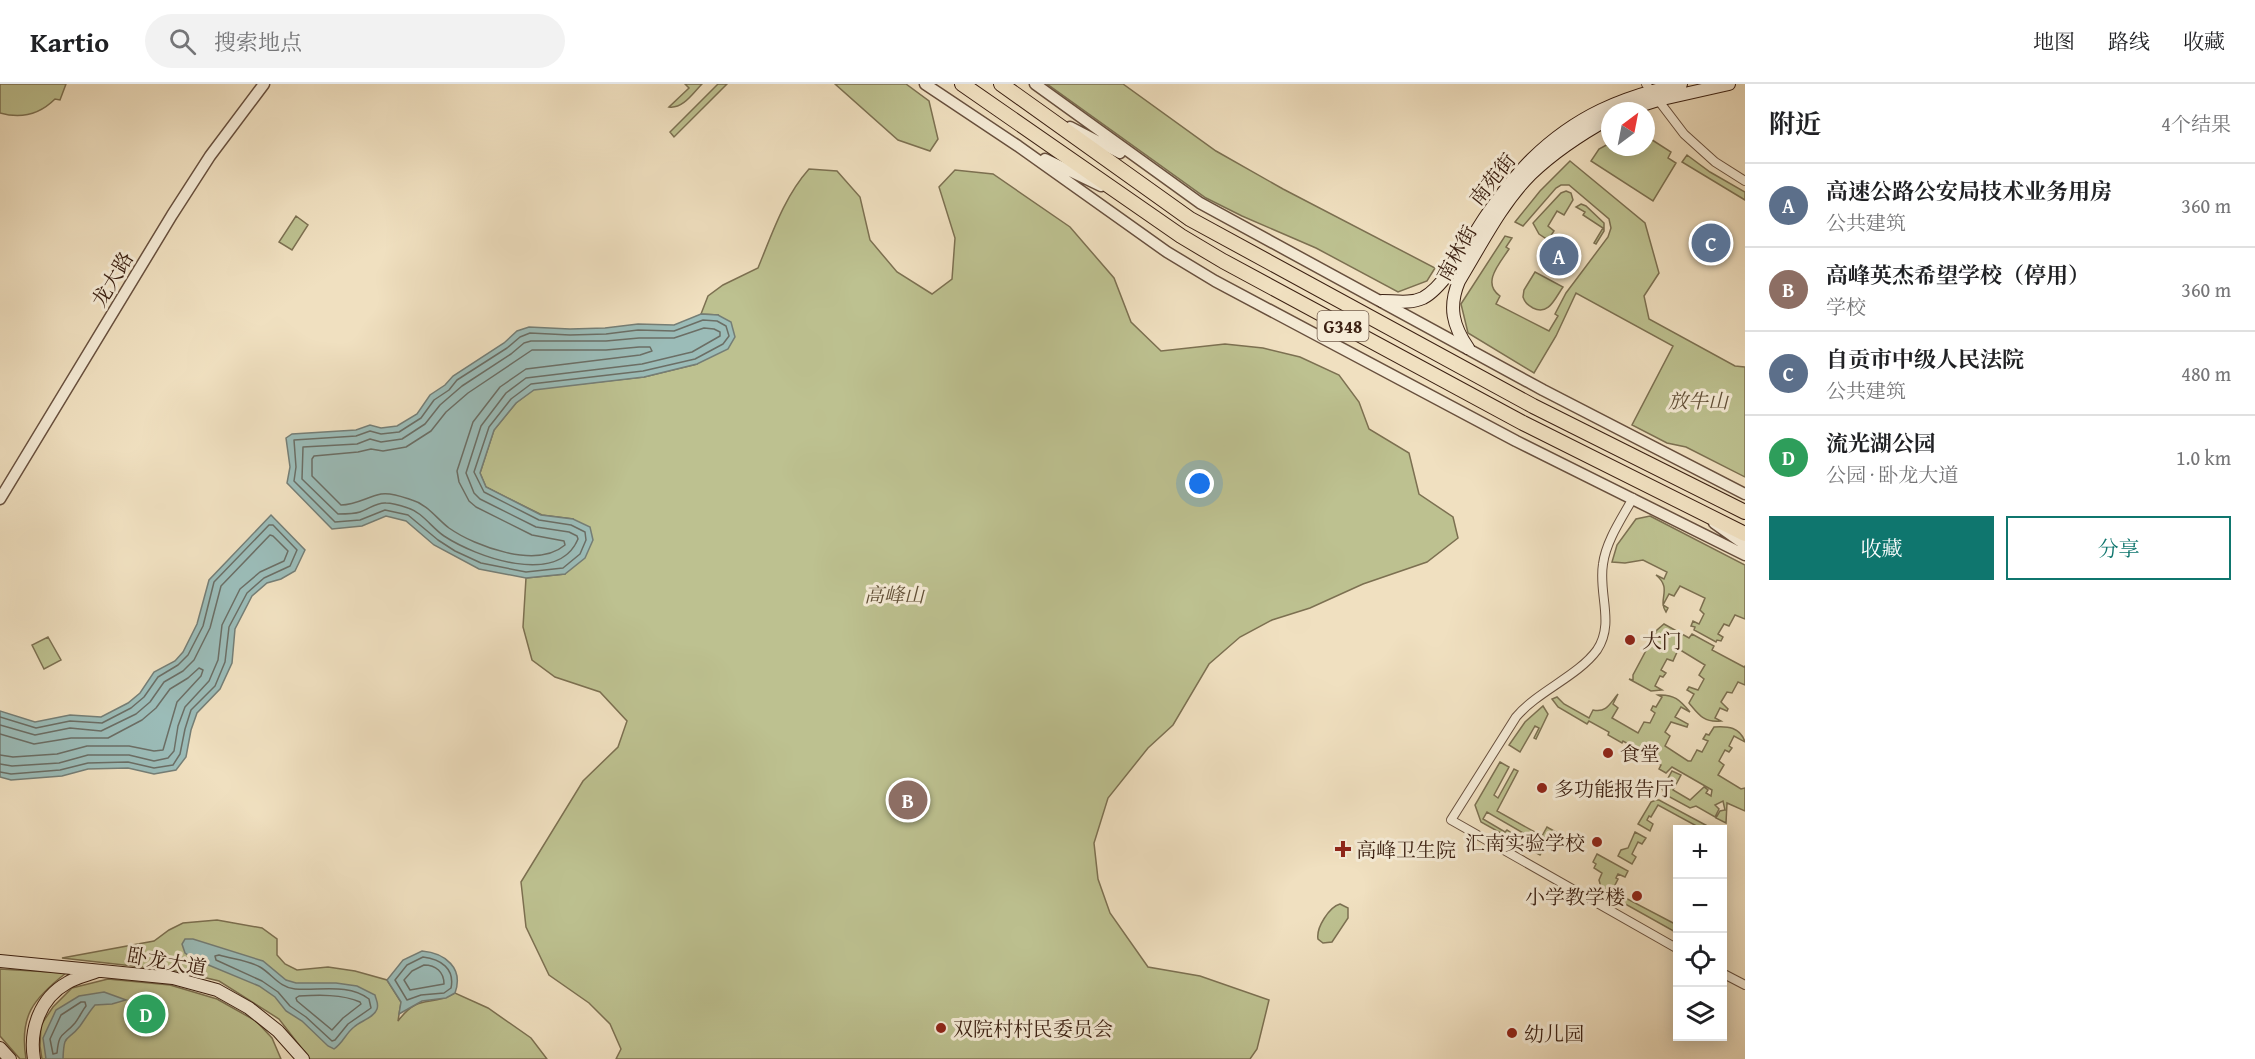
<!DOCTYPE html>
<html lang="zh">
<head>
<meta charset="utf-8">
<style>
	body { margin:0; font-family:"Gentium Book Plus","Noto Serif SC",serif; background:#f2f2f2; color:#202124 }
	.controls { position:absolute; right:18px; bottom:18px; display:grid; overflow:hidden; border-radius:0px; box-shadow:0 3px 15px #0003 }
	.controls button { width:54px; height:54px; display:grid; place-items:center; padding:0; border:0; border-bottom:2px solid #e0e0e0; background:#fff; color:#202124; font:30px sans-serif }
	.compass { position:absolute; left:1601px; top:18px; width:54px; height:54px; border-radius:50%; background:#fff; box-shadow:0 3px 15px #0003; rotate:32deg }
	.you { position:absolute; left:1200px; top:400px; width:21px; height:21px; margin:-15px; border:4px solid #fff; border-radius:50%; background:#1a73e8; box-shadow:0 0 0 9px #1a73e833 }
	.badge { display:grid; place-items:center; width:39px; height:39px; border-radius:50%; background:#0f766e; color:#fff; font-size:20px; font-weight:700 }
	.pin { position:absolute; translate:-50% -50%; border:3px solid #fff; box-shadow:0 2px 6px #0006 }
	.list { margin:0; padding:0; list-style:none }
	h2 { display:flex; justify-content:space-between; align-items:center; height:78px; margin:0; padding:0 24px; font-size:26px }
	h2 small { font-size:20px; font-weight:400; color:#757577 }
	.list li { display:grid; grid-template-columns:39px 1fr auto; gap:18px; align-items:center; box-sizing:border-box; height:84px; padding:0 24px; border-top:2px solid #e0e0e0 }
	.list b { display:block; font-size:22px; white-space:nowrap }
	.list p { margin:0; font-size:20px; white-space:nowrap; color:#757577 }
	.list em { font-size:20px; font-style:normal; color:#757577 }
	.actions { display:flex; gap:12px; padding:18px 24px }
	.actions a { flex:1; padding:14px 0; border:2px solid #0f766e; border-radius:0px; text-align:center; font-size:21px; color:#0f766e }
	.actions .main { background:#0f766e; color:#fff }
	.icon { flex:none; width:33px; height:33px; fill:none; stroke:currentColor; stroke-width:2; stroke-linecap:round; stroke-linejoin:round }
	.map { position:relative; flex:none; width:1745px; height:975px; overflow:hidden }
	header { display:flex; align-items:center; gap:36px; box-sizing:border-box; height:84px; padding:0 30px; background:#fff; border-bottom:2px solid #e0e0e0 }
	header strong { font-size:28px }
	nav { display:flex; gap:33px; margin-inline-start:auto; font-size:21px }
	.search { width:420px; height:54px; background:#f2f2f2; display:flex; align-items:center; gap:15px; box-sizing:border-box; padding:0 21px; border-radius:33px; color:#757577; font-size:22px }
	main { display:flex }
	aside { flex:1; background:#fff }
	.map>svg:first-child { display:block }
	.green { fill:#bdc190; stroke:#7c7051; stroke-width:1.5 }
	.water { fill:#9bbcb8; stroke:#757e76; stroke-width:1.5 }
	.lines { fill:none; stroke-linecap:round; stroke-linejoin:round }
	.shore { stroke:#6b6e65; stroke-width:1.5 }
	.minor-casing { stroke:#68503e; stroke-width:10 }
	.tertiary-casing { stroke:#68503e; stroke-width:13 }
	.secondary-casing { stroke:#3b2012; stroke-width:14 }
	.trunk-casing { stroke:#3b2012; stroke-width:16 }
	.minor { stroke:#f5ebd6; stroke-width:8 }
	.tertiary { stroke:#f5ebd6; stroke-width:10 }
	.secondary { stroke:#f5ebd6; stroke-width:12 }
	.trunk { stroke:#f0e0c0; stroke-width:14 }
	.poi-dot { fill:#8f2418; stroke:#f5ebd6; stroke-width:2 }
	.labels { text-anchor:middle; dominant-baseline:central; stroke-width:6; stroke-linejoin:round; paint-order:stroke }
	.shield { fill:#f5ebd6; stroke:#735d4d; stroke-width:1.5 }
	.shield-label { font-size:18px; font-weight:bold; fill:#3b2012 }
	.street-label { font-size:20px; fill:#3b2012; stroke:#f5ebd6 }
	.park-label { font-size:20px; font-style:italic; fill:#625038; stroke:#f5ebd6 }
	.poi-label { font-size:20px; fill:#3b2012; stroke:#f5ebd6; text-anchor:start }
</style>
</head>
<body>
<header>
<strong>Kartio</strong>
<div class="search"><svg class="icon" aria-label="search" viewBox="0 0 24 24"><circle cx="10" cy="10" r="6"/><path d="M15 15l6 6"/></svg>搜索地点</div>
<nav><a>地图</a><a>路线</a><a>收藏</a></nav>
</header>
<main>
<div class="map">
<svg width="1745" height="975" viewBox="0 0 1745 975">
	<rect width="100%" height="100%" fill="#f0e0c0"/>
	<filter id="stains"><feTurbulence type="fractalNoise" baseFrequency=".00333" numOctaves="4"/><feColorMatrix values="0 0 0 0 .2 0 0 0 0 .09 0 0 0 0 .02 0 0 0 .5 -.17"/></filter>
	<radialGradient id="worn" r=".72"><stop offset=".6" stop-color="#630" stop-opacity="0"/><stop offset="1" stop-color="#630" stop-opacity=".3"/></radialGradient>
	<path class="green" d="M0,0H66L60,16L55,15C40,30 21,35 0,29Z
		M685,0H702C693,9 683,25 669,23L689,4Z
		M718,0H727L674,53L670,48Z
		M835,0H906L929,17L938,55L930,67L898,56Z
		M1047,0H1123L1216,67L1283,105L1435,184L1427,197L1398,208L1316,164L1242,132L1206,114Z
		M1646,52L1671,68L1668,74L1676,79L1653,117L1591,77L1599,65L1610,59V63H1646Z
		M1687,71L1710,88L1745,108V116L1682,78Z
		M1570,77L1645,139L1659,189L1644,212L1649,235L1735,282L1745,283V393L1686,363L1667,359L1632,341L1673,262L1576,209L1556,252L1534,289L1468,249L1461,220L1505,152L1512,154L1506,163L1509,165C1500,179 1481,199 1500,212L1496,220L1549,247L1558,232L1555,230L1566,209L1608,153L1611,144L1609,135L1569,101H1561L1556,104L1523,142L1515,138L1540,107Z
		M809,85L837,87L860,113L870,156L897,188L932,210L952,195L955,154L939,103L955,86L993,90L1070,143L1114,194L1131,238L1161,267L1225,260L1263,264L1300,273L1339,291L1359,318L1369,345L1409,369L1419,410L1453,433L1458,454L1427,478L1363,500L1310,524L1272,536L1240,553L1209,580L1173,641L1148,664L1108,714L1094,759L1098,795L1110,829L1148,883L1200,892L1269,916L1257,965L1250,975H616L621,965L610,940L589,919L549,891L526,843L521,798L583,697L618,663L627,637L600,608L555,593L532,576L523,543L526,494L565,490L573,435L542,431L486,403L480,389L494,346L516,319L534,305L644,293L697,280L718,231L701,230L708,212L723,201L758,184C772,150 784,113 809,85Z
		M1566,107L1571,109L1573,116L1564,131L1557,127L1548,142L1554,147L1548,156L1539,150L1533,139L1561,109Z
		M1581,120L1586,122L1604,139V147L1596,160L1594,159L1603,144L1583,131L1585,128L1576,123Z
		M296,132L308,141L292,166L279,158Z
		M1535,188L1563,203C1555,214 1549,232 1533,224C1528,221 1525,219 1523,213L1524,206Z
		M1650,432L1745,481V535L1735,531L1729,542L1724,540L1718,550L1723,553L1721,557L1717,556L1716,558L1694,546L1695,543L1691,542L1693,537L1699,540L1704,530L1700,526L1705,514L1680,502L1674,512L1669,510L1663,521L1668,524L1666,528C1657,515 1673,505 1656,491L1664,495L1667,488L1643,476L1625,479L1612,478L1617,461L1636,435Z
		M1664,540L1689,554L1692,550L1714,562L1712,566L1744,583L1745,582V601L1738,598L1732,609L1727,608L1721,618L1728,625L1727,627L1720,624L1715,634L1721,637C1704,639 1699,631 1689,619L1694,610L1687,606L1689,603L1698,606L1704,595L1699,591L1705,581L1682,567L1678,566L1673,577L1667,575L1661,586L1666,589L1663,593L1660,592L1655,602L1662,606L1651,607L1629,595L1633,596V591L1657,546Z
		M48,553L61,576L44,585L32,561Z
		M1618,610L1613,620L1618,624L1612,634L1638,649L1644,638L1650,639L1655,629L1651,626L1653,622L1656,623L1662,613L1658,611C1674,610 1680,616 1690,628L1681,623L1675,633L1688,640L1687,643L1671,638L1665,648L1670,652L1665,662L1688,677H1691L1697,666L1702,668L1708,657L1703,655L1706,650L1709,651L1714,643C1728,642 1740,643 1745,658L1734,652L1729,662L1732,664L1729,668L1725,666L1719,677L1724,681L1718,691L1741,705L1745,704V727L1727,719L1726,739L1716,734L1720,727L1725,726L1723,717L1715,721L1719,725L1715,733L1696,722L1690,724L1666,711L1662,705L1672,687L1681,691L1673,706L1690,716L1704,703L1708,706L1706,709L1711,712L1712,706L1672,683L1666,689L1659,685L1661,681L1633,665L1634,663L1623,657L1622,659L1608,651L1609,648L1589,637L1587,640L1558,623L1552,615L1557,613L1564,620L1589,634L1593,626C1607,629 1610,619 1618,610Z
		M1543,622L1548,630L1536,655L1534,654L1539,644L1535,642L1520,668L1509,661L1525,638Z
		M1500,678L1509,683L1494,711L1498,714L1514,685L1518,687L1497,727L1542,752L1547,743L1565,753L1562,761L1558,759L1554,767L1487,728L1483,735L1505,748L1507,746L1535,765L1537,763L1543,766L1540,771L1481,738L1475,721Z
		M1656,716H1659L1713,745H1702L1658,721L1651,733L1649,732L1647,736L1653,740L1650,747L1638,740L1651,718Z
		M1635,748L1646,754L1642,760L1638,758L1632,770L1636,773L1632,780L1618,772L1621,766L1628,764Z
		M1597,770L1628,787L1625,793L1618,790L1616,794L1618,795L1612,807L1677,841V849L1602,807L1599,796L1602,789L1594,784L1596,780L1593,778Z
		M1340,820L1348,824V834L1332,858L1323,859L1318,855C1316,844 1329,823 1340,820Z
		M217,836L262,844L277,855V871L285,880L297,886L328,883L355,887L387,896L401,918L398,937C420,908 429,924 455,909L488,924L531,954L547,975H310L279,935L219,897L177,887L62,874L154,857L169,846L183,839Z
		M0,885L66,889C33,915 19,932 26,975H20L0,952Z
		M108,895L170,901L217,915L256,937L272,954L281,975H42L40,962L41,941L53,923L72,904Z"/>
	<path class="water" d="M701,230L718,231L731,238L735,253L728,265L697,280L644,293L534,306L516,319L494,346L480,389L486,403L541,431L573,435L590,443L593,456L585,474L565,490L526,494L479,485L434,461L406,437L386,432L362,442L332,445L287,399L290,383L286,354L292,350L356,346L370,341L381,344L397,342L417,330L430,311L445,301L453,292L504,259L517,247L529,243L570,245L605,244L638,240L674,241Z
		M271,431L305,466L295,487L281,495L267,499L252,512L235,545L232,579L220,605L197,629L191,646L186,673L176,686L154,690L128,684L88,685L62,692L11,696L0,693V627L35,638L70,631L101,633L128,619L140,609L154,588L175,577L183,568L197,540L209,496Z
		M185,855H193L263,877L286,896L296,899H336L357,902L375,911C376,916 379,920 377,925C374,934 360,937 354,943C346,949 343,959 334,965L328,962L302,937L286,927L275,913L259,902L194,875L185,869L182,860Z
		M422,867C445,869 464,884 455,909L446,914L422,917L399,930L401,918L387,896L403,876Z
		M104,908L126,916L112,920L95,921C89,928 85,935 80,942C67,959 64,947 63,975H46L43,954L56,926L79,912Z"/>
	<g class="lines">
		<path class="shore" d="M703,236L717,237L726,242L729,252L723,260L695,275L643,287L531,300L511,315L489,343L474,388L484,408L539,436L571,441L585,448L586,456L580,470L563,484L526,488L481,479L455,467L438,456L408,431L385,426L360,436L335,438L294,397L296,383L294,356L356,352L370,347L381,350L399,348L421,334L434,316L449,306L457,296L507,264L520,253L530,249L570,251L606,250L638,246L674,247Z
			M704,244L714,245L720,248V252L692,268L642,280L526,294L506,309L481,342L466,389L474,409L480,415L536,443L569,448L577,452L578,455C558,503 476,473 444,452C432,444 422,428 408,424C402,422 393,419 386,419C377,418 369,425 360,428C354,430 345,430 338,430L302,395L303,363L357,360L370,355L381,358L402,355L425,340L440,321L462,302L511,270L524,259L531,257H606L639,254H674Z
			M639,263H650L652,267L640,271L526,285L500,303L473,338L457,387L459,398L469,417L476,423L532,451L564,457L565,461C537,485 476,463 449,444C437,435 427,420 412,416C403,413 391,408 381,410C367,413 356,421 341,421L312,392V375L314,372L358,368L371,365L383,367L406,363L431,347L446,328L468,309L532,266H606Z
			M0,633L36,644L70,637L102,639L131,624L144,613L158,593L178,581L188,571L203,542L214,498L269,441H273L297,466L290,482L264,494L247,509L229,543L225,578L215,602L191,626L185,645L180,670L173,681L154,684L128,678L88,679L60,686L11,690L0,688
			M0,641L35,651L70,644L101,647L136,630L150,618L164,598L183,587L194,576L210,544L221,502L270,451L273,452L288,467L284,477L260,488L240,505L222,541L218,576L209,597L185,623L178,642L174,667L168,674L154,677L129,671H88L59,679L12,682L0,680
			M0,650L34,660L71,654H108L142,636L156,624L170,605L188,594L199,584L203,586L201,592L177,618L163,666L154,667L129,662H87L57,670L13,673L0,671
			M219,871C232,875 248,876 260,883C272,890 280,904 295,905C319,907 348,899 369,915L371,924L348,940L335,956L332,957L306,933L290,922L278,908L262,897L216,876L215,872Z
			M423,873C441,875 455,885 451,904L444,909L421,911L407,916L395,896L407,881Z
			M424,881C436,881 444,888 444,900L410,906L404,896L412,887Z
			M299,912C318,911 342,910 360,918L361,920L343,934L332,946L297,917L296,914Z
			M81,918H85L86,922C82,927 79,934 75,939C63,953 59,947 57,969L53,970L50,955L61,931Z"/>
		<defs>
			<path id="minor" d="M1646,0L1684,50L1715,78L1745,97
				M1633,414C1622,434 1606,457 1603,480C1598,510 1615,539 1597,566C1578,592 1538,607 1516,633L1451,736L1678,865
				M1722,889L1745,901"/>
			<path id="tertiary" d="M925,0L1018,62L1167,168L1215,197L1516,357L1745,471
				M1035,0L1200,119L1543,306L1745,410
				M1070,43L1120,69
				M1045,75L1101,102
				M0,415L172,131L210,72L264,0
				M1714,439L1745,461"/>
			<path id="secondary" d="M1623,27L1658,16L1729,0
				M1382,217C1395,217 1410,220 1423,214C1446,202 1471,154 1486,132C1500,112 1515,92 1532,75C1576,32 1622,13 1681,0
				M1468,264C1453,242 1448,223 1459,197C1481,161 1501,120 1531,90C1555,67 1581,50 1610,34
				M0,877L173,894L217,906L249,924L278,947L303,975
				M0,964L10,975
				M34,975C29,946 40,914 67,899C76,893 88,891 98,887"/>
			<path id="trunk" d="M962,0L1181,152L1223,177L1523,339L1745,450
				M1001,0L1190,135L1533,322L1745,428"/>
		</defs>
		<use href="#minor" class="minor-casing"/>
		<use href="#tertiary" class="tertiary-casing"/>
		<use href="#secondary" class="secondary-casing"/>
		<use href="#trunk" class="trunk-casing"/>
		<use href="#minor" class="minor"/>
		<use href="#tertiary" class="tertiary"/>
		<use href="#secondary" class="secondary"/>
		<use href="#trunk" class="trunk"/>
	</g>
	<g class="poi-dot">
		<circle cx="1630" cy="556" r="6"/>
		<circle cx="1608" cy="669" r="6"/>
		<circle cx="1542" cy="704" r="6"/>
		<circle cx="1597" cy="758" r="6"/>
		<path d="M1340 756h6v6h6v6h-6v6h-6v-6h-6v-6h6z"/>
		<circle cx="1637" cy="812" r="6"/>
		<circle cx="941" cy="944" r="6"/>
		<circle cx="1512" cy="949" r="6"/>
	</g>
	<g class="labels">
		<rect class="shield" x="1317.5" y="227" width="51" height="30" rx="4.5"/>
		<g class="shield-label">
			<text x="1343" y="242">G348</text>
		</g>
		<g class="street-label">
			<text transform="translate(1492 95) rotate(-51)">南苑街</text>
			<text transform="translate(1456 169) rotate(-61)">南林街</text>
			<text transform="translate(112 195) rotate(-59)">龙大路</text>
			<text transform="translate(167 877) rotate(10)">卧龙大道</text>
		</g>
		<g class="park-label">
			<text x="1698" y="316">放牛山</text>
			<text x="894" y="510">高峰山</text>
		</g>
		<g class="poi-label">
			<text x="1642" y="556">大门</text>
			<text x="1620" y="669">食堂</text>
			<text x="1554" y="704">多功能报告厅</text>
			<text x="1585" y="758" text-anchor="end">汇南实验学校</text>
			<text x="1356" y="765">高峰卫生院</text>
			<text x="1625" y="812" text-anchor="end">小学教学楼</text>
			<text x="953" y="944">双院村村民委员会</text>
			<text x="1524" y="949">幼儿园</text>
		</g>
	</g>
	<rect width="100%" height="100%" filter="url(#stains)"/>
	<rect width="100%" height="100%" fill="url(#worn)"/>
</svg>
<div class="controls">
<button>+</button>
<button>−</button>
<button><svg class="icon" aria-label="locate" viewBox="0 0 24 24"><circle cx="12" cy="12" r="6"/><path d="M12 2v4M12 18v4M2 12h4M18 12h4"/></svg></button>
<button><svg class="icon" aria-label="layers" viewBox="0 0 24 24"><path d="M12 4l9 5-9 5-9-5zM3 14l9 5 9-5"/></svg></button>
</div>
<svg class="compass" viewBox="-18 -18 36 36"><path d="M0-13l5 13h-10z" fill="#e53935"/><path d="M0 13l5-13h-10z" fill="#757577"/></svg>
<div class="you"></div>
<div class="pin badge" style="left:1559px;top:172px;background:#5c6f8a">A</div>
<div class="pin badge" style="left:908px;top:716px;background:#8d6e63">B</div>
<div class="pin badge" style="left:1711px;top:159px;background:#5c6f8a">C</div>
<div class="pin badge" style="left:146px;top:930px;background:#2e9e5b">D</div>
</div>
<aside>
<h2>附近<small>4个结果</small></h2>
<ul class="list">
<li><span class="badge" style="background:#5c6f8a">A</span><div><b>高速公路公安局技术业务用房</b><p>公共建筑</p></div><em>360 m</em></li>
<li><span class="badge" style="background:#8d6e63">B</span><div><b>高峰英杰希望学校（停用）</b><p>学校</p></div><em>360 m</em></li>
<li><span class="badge" style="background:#5c6f8a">C</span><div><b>自贡市中级人民法院</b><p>公共建筑</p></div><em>480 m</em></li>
<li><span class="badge" style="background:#2e9e5b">D</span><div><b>流光湖公园</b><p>公园 · 卧龙大道</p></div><em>1.0 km</em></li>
</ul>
<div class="actions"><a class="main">收藏</a><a>分享</a></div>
</aside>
</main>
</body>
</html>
